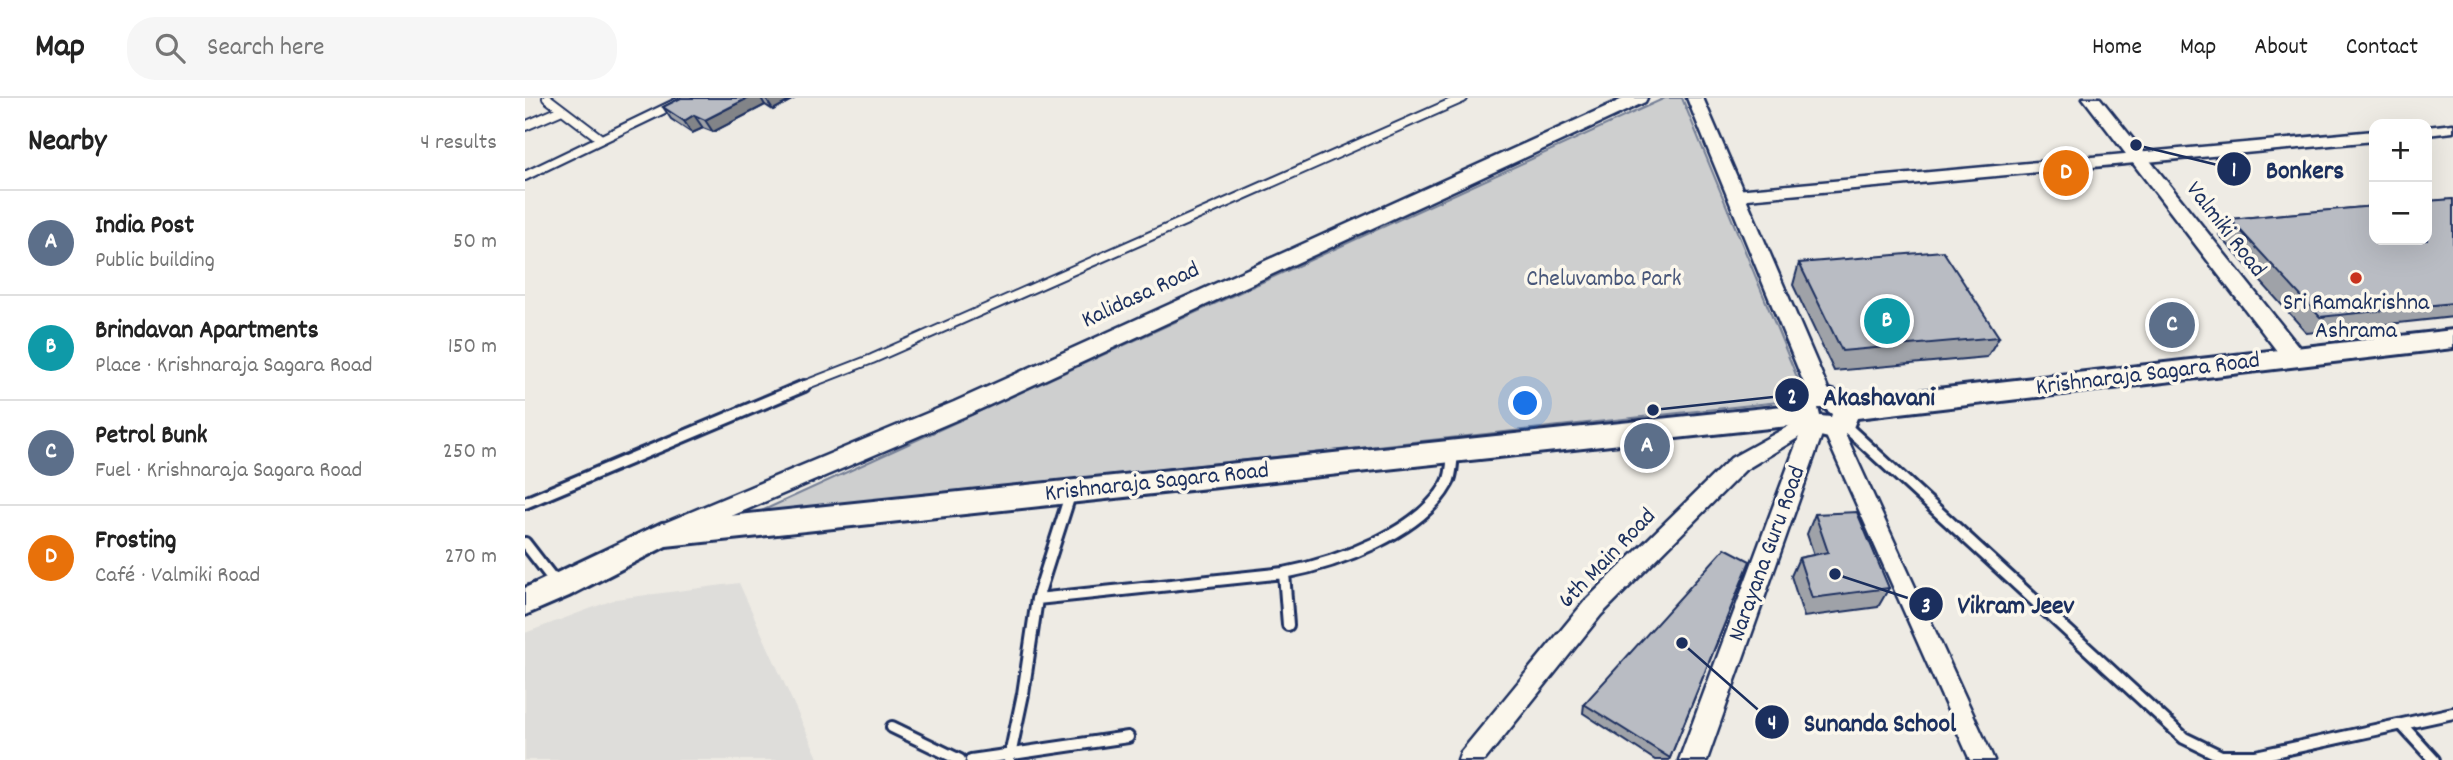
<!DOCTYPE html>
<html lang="en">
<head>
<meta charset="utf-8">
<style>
	body { margin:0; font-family:Dekko,sans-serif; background:#f6f6f6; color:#222 }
	.controls { position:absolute; right:21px; top:21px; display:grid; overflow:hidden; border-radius:14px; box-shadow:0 7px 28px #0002 }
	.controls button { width:63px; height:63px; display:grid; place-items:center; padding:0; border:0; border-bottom:2px solid #e0e0e0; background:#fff; color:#222; font:35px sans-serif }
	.you { position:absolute; left:1001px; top:306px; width:24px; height:24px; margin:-18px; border:5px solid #fff; border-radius:50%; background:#1a73e8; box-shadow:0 0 0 10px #1a73e833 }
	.badge { display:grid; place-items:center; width:46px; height:46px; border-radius:50%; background:#c8321e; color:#fff; font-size:23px; font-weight:700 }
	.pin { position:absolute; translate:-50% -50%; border:4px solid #fff; box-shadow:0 2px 7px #0006 }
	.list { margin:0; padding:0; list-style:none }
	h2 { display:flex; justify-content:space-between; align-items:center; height:91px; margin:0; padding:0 28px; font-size:30px }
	h2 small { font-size:23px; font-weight:400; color:#767676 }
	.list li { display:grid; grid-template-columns:46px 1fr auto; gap:21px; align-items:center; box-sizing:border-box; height:105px; padding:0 28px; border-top:2px solid #e0e0e0 }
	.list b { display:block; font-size:26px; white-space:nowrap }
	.list p { margin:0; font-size:23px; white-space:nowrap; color:#767676 }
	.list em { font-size:23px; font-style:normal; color:#767676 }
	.icon { flex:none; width:38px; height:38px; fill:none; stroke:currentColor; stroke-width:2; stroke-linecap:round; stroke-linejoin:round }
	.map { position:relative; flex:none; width:1928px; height:662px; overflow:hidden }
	header { display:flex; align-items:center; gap:42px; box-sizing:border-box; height:98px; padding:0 35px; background:#fff; border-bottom:2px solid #e0e0e0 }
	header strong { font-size:33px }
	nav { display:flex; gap:38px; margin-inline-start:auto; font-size:24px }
	.search { width:490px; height:63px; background:#f6f6f6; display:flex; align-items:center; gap:18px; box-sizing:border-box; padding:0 24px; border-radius:28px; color:#767676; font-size:26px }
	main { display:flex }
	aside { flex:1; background:#fff }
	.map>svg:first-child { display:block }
	.built { fill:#deddda }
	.green { fill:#cecfcf; stroke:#747f96; stroke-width:2 }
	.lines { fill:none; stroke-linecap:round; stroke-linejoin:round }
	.service-far1-casing { stroke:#1b2f5e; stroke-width:12 }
	.service-casing { stroke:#1b2f5e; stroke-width:16 }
	.minor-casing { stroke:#1b2f5e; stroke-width:5 }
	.tertiary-casing { stroke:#1b2f5e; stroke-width:5 }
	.secondary-casing { stroke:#1b2f5e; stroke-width:6 }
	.service-far1 { stroke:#fbf7ec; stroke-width:8 }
	.service { stroke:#fbf7ec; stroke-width:10 }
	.minor { fill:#fbf7ec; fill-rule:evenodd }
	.tertiary { fill:#fbf7ec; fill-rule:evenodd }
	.secondary { fill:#fbf7ec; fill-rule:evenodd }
	.wall { fill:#9fa2a8; stroke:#1b2f5e; stroke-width:2 }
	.shaded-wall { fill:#828488; stroke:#1b2f5e; stroke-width:2 }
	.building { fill:#b9bcc3; stroke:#1b2f5e; stroke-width:2 }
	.poi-dot { fill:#c8321e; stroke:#fbf7ec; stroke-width:2.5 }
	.labels { text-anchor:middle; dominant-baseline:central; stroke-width:7; stroke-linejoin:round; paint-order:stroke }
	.street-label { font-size:24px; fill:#1b2f5e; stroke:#fbf7ec }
	.park-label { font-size:24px; fill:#48577a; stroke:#fbf7ec }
	.poi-label { font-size:24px; fill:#1b2f5e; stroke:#fbf7ec }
	.leader { fill:none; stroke:#1b2f5e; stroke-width:2.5 }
	.callout-dot { fill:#1b2f5e; stroke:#fbf7ec; stroke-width:2.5 }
	.mark-label { font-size:21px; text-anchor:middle; font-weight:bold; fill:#fff }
	.callout-label { font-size:26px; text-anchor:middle; font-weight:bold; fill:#1b2f5e; stroke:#fbf7ec; stroke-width:7; stroke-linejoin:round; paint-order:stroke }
</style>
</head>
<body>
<header>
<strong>Map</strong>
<div class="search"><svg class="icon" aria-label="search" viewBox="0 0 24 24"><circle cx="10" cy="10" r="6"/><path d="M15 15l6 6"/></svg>Search here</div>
<nav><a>Home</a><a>Map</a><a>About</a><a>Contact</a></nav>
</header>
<main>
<aside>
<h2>Nearby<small>4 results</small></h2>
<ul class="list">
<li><span class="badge" style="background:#5c6f8a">A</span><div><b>India Post</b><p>Public building</p></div><em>50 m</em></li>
<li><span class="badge" style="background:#0f9aa8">B</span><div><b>Brindavan Apartments</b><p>Place · Krishnaraja Sagara Road</p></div><em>150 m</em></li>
<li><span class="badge" style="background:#5c6f8a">C</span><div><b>Petrol Bunk</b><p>Fuel · Krishnaraja Sagara Road</p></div><em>250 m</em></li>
<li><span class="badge" style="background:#e8710a">D</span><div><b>Frosting</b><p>Café · Valmiki Road</p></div><em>270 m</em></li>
</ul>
</aside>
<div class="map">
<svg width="1928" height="662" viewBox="0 0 1928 662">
	<rect width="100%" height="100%" fill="#eeebe4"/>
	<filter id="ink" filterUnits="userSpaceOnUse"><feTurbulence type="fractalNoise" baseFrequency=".0143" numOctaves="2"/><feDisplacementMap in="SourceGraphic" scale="14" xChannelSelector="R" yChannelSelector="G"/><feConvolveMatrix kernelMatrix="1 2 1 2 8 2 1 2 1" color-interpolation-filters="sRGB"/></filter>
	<g filter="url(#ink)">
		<path class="built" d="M214,485L294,662H0V535L91,501Z"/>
		<path class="green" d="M1140,0H1157L1281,301L230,416Z"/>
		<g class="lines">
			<defs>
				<path id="service-far1" d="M22,0L76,41
					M0,28L37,12
					M0,78L162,0
					M275,289L347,261L938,0"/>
				<path id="service" d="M1318,326L1659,640L1696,658H1731L1928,615
					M0,405L279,288
					M0,445L34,489
					M759,475L763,527
					M512,501L546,394
					M1877,627L1909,662
					M367,629L435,662
					M446,662L603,639
					M484,662L498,596L512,501L759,475C811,465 895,435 922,386C927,378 927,364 928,354"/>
				<path id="minor" d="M1928,26V34L1902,37V29Z
					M1849,33V43L1211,102L1203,97L1211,92Z
					M1284,317L1291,319L1294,324L1291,329L1220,372L1076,517L960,662H933L936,654L1060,503L1206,360Z
					M1308,324L1315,326L1318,331L1469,662H1445L1298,331L1301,326Z"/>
				<path id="tertiary" d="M1100,0H1122L1120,4L445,316L155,440L146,443L137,440L134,433L137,426L429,304Z
					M1162,0H1178L1307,300L1304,306L1296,308L1288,306L1285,300Z
					M1558,0H1575L1778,254L1781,260L1778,266L1770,268L1762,266Z
					M1289,319L1297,322L1300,328L1182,662H1154L1278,328L1281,322Z"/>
				<path id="secondary" d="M1928,232V250L1332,320L1327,332L1308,341L1278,334L1273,327L141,448L44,498L0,517V490L137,425L1268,307L1273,297C1289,288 1309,289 1324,301ZM1293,310H1299L1307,316L1306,319L1295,318Z"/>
			</defs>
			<use href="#service-far1" class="service-far1-casing"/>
			<use href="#service" class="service-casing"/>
			<use href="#minor" class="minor-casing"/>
			<use href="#tertiary" class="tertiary-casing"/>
			<use href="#secondary" class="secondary-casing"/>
			<use href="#service-far1" class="service-far1"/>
			<use href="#service" class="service"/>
			<use href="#minor" class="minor"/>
			<use href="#tertiary" class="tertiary"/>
			<use href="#secondary" class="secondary"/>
		</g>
		<path class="wall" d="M156,0H270L248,12L240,7L188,34L178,30L167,35L146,21L138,9Z
			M1928,101V219L1782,235L1694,137L1705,121Z
			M1274,165L1474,239L1462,259L1309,273L1268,187Z
			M1290,416L1364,490L1353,509L1279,519L1266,478L1274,460L1289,457L1282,436Z
			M1221,474L1144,662H1130L1058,615L1059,606Z"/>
		<path class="shaded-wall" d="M223,0H236L240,7L188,34L180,22Z
			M240,0H270L248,12Z
			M169,17L178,30L167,35L159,23Z"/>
		<path class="building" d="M156,0H223L180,22L169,17L159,23L138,9Z
			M1928,101V205L1795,219L1705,121L1849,108V142H1902V103Z
			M1418,153L1474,239L1317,253L1274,165Z
			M1332,414L1364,490L1287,500L1274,460L1303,454L1290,416Z
			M1200,450L1225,463L1145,660L1059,606Z"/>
	</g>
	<circle class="poi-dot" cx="1831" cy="180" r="7"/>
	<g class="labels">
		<g class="street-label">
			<text transform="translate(1700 132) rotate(52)">Valmiki Road</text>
			<text transform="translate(616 198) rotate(-25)">Kalidasa Road</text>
			<text transform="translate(1623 277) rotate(-7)">Krishnaraja Sagara Road</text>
			<text transform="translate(632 385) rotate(-6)">Krishnaraja Sagara Road</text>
			<text transform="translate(1243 456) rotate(-70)">Narayana Guru Road</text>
			<text transform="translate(1083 461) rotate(-46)">6th Main Road</text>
		</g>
		<g class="park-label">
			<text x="1079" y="182">Cheluvamba Park</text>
		</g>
		<g class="poi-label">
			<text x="1831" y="206">Sri Ramakrishna<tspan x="1831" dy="28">Ashrama</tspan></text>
		</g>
	</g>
	<path class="leader" d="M1611 47L1709 71M1128 312L1267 297M1310 476L1401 506M1157 545L1247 624"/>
	<g class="callout-dot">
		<circle cx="1611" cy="47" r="7"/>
		<circle cx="1128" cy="312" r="7"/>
		<circle cx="1310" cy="476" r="7"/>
		<circle cx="1157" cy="545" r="7"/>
		<circle cx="1709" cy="71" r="18"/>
		<circle cx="1267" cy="297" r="18"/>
		<circle cx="1401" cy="506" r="18"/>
		<circle cx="1247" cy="624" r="18"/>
	</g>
	<g class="mark-label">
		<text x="1709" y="78">1</text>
		<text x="1267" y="305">2</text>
		<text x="1401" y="514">3</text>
		<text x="1247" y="631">4</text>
	</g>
	<g class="callout-label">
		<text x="1780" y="80">Bonkers</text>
		<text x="1354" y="307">Akashavani</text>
		<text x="1491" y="515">Vikram Jeev</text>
		<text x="1355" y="633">Sunanda School</text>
	</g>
</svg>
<div class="controls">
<button>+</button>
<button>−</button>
</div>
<div class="you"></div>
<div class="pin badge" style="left:1122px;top:348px;background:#5c6f8a">A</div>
<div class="pin badge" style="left:1362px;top:223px;background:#0f9aa8">B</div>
<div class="pin badge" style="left:1647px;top:227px;background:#5c6f8a">C</div>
<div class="pin badge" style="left:1541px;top:75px;background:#e8710a">D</div>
</div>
</main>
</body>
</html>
